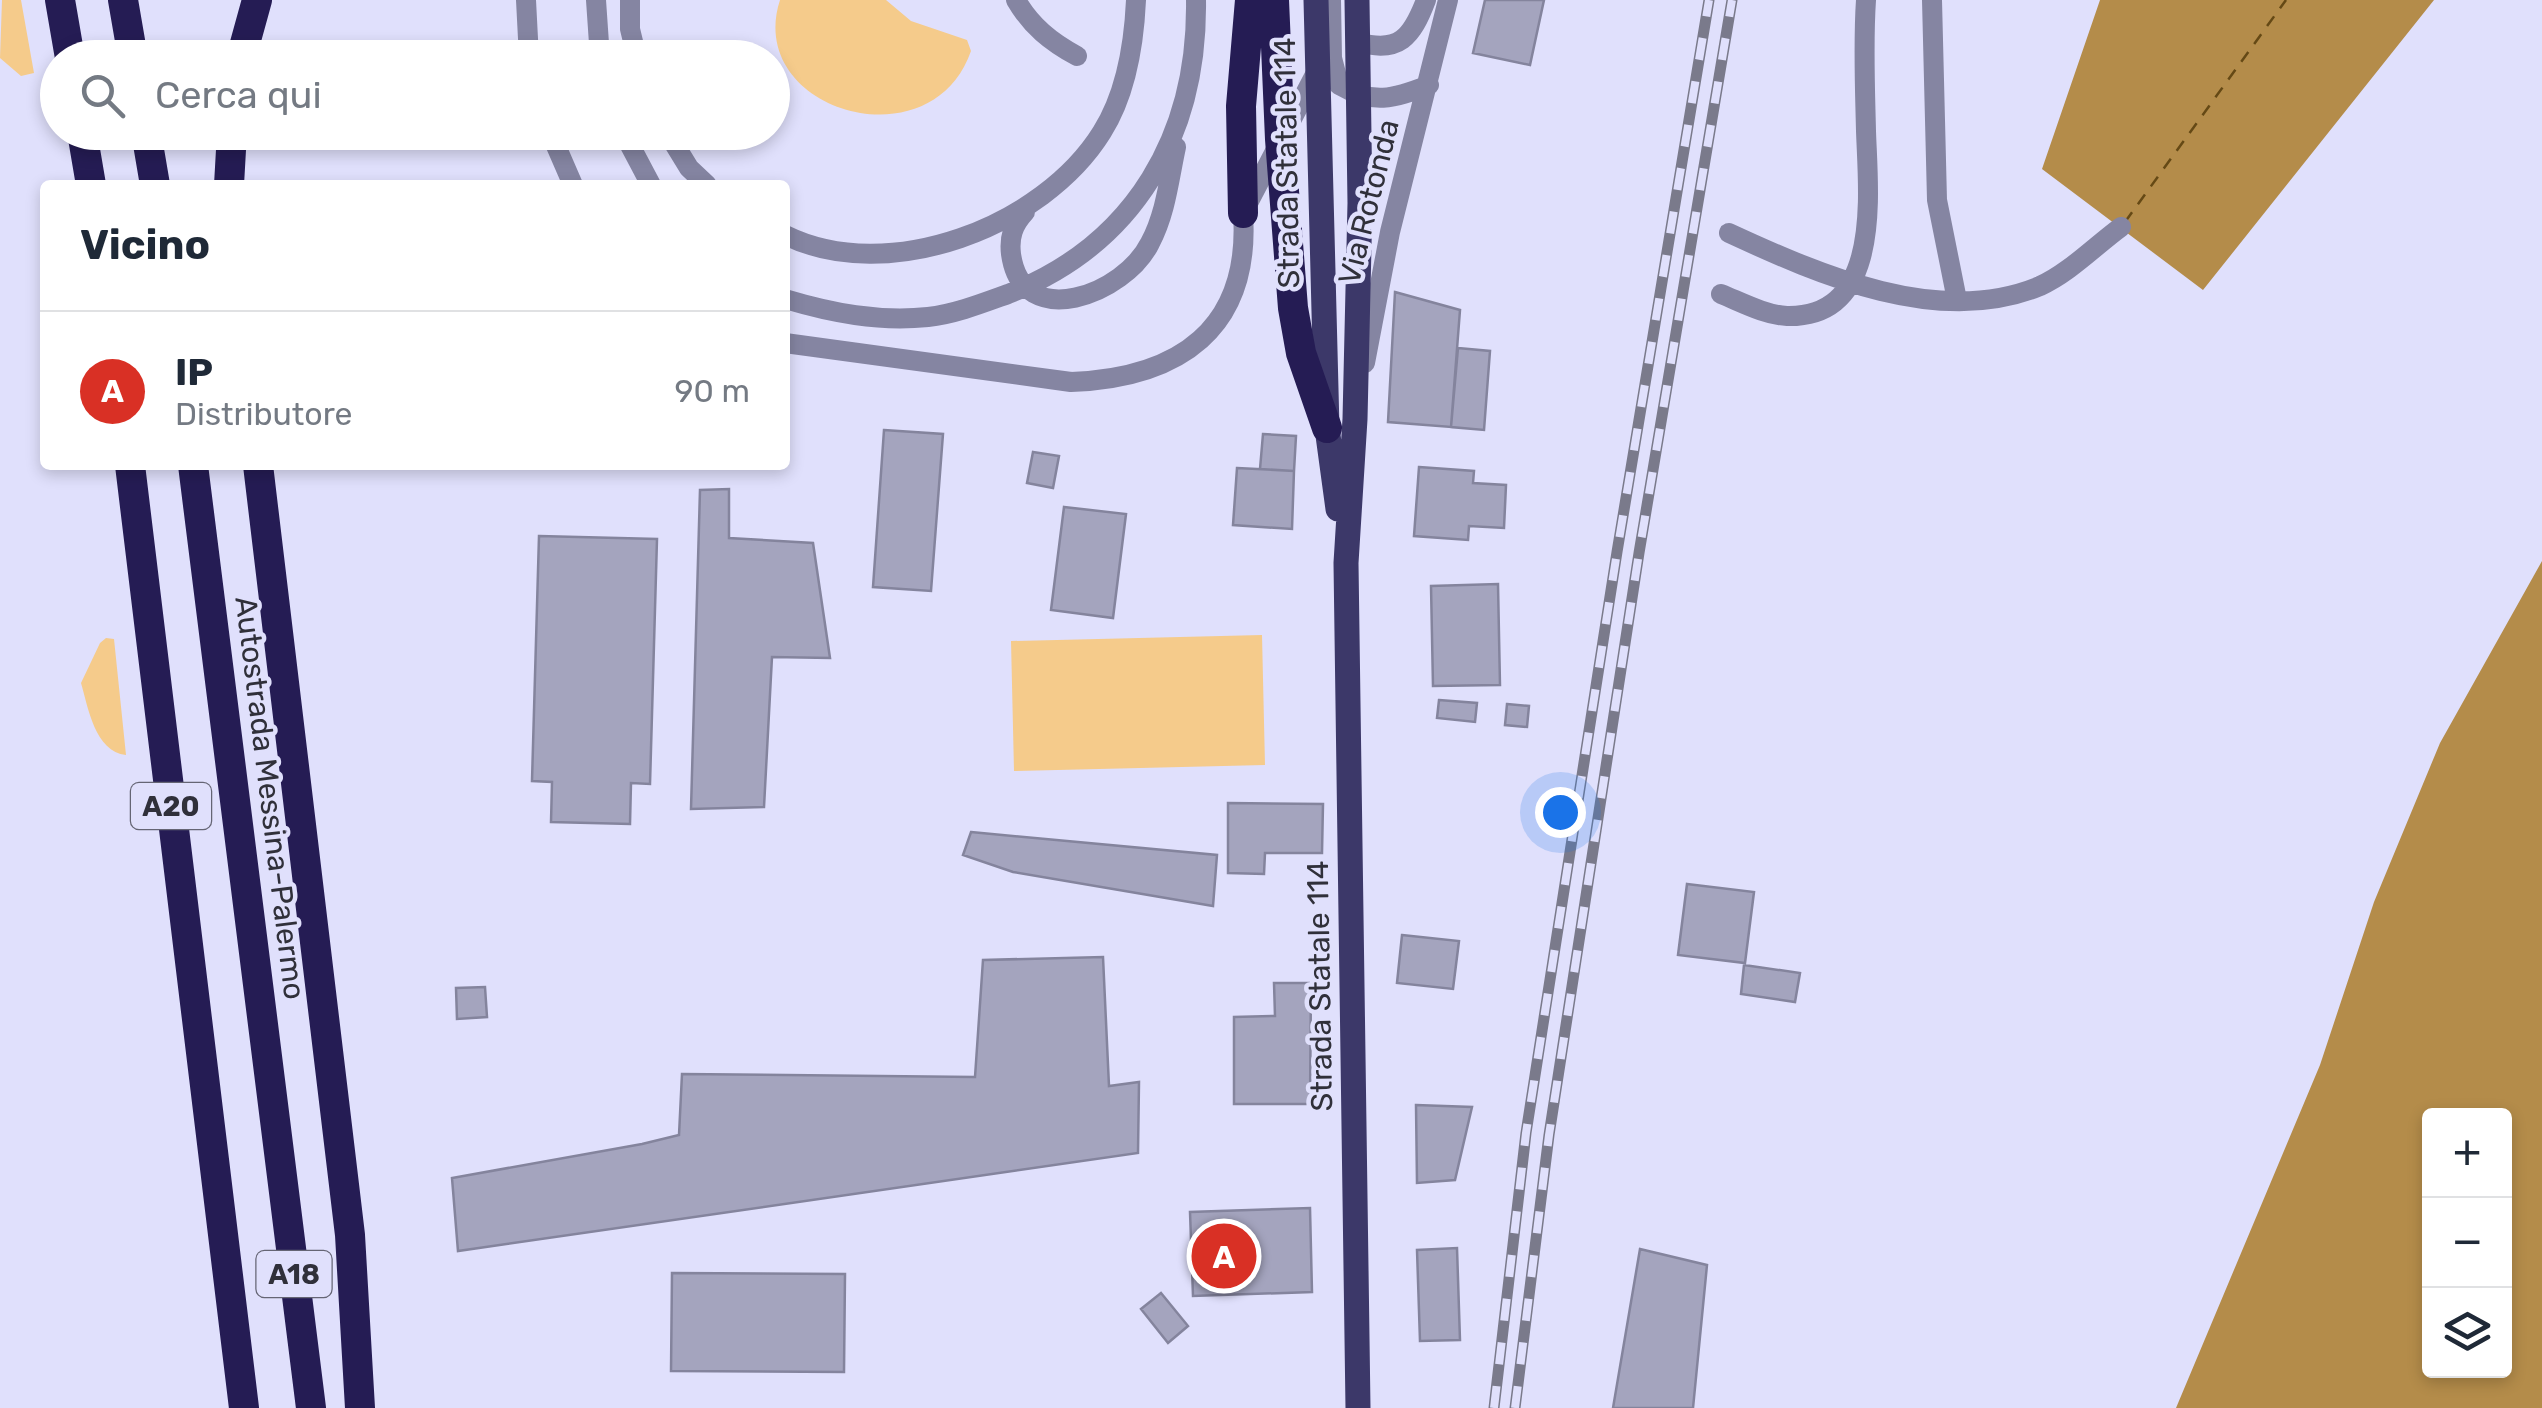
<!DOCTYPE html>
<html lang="it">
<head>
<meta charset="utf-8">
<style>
	body { margin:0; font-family:Rubik,sans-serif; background:#f6f6f7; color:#1f2937 }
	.controls { position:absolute; right:30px; bottom:30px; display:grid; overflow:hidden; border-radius:10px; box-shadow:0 5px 15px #0003 }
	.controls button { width:90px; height:90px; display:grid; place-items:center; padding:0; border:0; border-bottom:2px solid #e0e1e3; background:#fff; color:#1f2937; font:50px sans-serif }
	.you { position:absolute; left:1560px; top:812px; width:35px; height:35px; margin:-25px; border:8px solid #fff; border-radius:50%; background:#1a73e8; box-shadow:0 0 0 15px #1a73e833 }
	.badge { display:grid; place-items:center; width:65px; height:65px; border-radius:50%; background:#d93025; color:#fff; font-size:32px; font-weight:700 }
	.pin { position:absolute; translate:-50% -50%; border:5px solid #fff; box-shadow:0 2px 10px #0006 }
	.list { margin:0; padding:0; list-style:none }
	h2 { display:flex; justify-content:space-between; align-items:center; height:130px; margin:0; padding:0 40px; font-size:42px }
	h2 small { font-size:32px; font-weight:400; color:#747a83 }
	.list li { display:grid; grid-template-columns:65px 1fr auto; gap:30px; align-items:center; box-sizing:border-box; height:160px; padding:0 40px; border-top:2px solid #e0e1e3 }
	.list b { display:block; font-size:38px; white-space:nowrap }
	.list p { margin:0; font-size:32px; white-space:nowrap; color:#747a83 }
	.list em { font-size:32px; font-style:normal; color:#747a83 }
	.icon { flex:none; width:55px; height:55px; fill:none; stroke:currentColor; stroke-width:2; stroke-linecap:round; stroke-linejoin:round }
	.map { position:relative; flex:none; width:2542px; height:1408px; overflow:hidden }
	.search { position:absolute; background:#fff; box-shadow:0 5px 15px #0003; left:40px; top:40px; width:750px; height:110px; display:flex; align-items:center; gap:25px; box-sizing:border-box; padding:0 35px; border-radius:55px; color:#747a83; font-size:38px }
	.panel { position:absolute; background:#fff; box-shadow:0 5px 15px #0003; left:40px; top:180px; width:750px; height:290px; border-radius:10px }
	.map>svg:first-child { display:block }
	.green { fill:#f5cb8b }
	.water { fill:#b48c4a; fill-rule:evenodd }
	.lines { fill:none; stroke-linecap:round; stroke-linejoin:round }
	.ferry { stroke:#654915; stroke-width:2.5; stroke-dasharray:12 10; stroke-linecap:butt }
	.building { fill:#a4a4be; stroke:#84849d; stroke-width:2.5 }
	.lane { stroke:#8585a2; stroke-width:20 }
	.street { stroke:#8585a2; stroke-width:20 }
	.primary { stroke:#3c3869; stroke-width:25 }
	.highway { stroke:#251c54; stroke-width:30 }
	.rail-casing { stroke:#7a7a8b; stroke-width:11 }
	.rail { stroke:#e0e0fc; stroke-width:8; stroke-dasharray:22; stroke-linecap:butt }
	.labels { text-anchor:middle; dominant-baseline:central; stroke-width:9; stroke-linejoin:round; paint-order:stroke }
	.shield { fill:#e0e0fc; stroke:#656574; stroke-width:2.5 }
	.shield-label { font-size:28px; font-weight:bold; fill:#30303a }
	.street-label { font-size:30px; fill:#30303a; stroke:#e0e0fc }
</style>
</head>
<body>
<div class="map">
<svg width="2542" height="1408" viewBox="0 0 2542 1408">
	<rect width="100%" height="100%" fill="#e0e0fc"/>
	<path class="green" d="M2,0H21L34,73L21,76L0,58Z
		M780,0H886L911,21L967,40L971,51C931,166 744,110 780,0Z
		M1262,635L1265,765L1014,771L1011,641Z
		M106,638L114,639L126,755C95,752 88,707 81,683L100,643Z"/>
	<path class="water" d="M2100,0H2434L2203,290L2042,169Z
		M2542,561V1408H2176L2320,1065L2374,902L2440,743ZM2430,1116H2504V1370H2430Z"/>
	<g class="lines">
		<path class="ferry" d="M2125,222L2286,0"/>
	</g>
	<path class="building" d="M1485,0H1544L1530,65L1473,53Z
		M1395,292L1460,310L1451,427L1388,422Z
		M1458,348L1490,351L1484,430L1451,427Z
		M884,430L943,434L931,591L873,587Z
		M1263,434L1296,436L1294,471L1260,469Z
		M1033,452L1059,456L1053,488L1027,483Z
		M1419,467L1474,471L1473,483L1506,485L1504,528L1469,526L1468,540L1414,536Z
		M1237,468L1294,471L1292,529L1233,525Z
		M729,489V538L813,543L830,658L772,657L764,807L691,809L700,490Z
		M1064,507L1126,514L1113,618L1051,610Z
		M539,536L657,539L650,784L631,783L630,824L551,822L552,782L532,781Z
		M1498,584L1500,685L1433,686L1431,586Z
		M1439,700L1477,703L1475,722L1437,718Z
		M1507,704L1529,706L1527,727L1505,725Z
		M1228,803L1323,804L1322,853H1265L1264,874L1228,873Z
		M971,832L1217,855L1213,906L1013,872L963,855Z
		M1687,884L1754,892L1745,963L1678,955Z
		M1402,935L1459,941L1453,989L1397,983Z
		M1103,957L1109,1086L1139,1082L1138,1153L458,1251L452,1178L642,1144L679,1135L682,1074L975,1077L983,960Z
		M1744,965L1800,973L1795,1002L1741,994Z
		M1274,983H1311L1310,1104H1234V1017L1275,1016Z
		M485,987L487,1017L457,1019L456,988Z
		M1416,1105L1472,1107L1455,1180L1417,1183Z
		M1310,1208L1312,1292L1193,1296L1190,1212Z
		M1457,1248L1460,1340L1420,1341L1417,1250Z
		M1640,1249L1707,1265L1693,1408H1613Z
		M672,1273L845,1274L844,1372L671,1371Z
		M1161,1293L1188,1326L1168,1343L1141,1309Z"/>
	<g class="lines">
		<path class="lane" d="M526,0L529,58
			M596,0L600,58
			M630,0V29L637,58
			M1016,0C1031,26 1051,42 1077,56
			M1932,0L1937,200L1957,300
			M550,132L573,185
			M623,132L651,185
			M667,132L689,168L707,185
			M1025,212C1013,225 1009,237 1011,254C1022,334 1125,294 1150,243C1166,213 1169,179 1176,147
			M1729,233C1820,275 1940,328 2040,286C2069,273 2095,246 2121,227
			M785,235C888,286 1043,227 1102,132C1126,94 1134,44 1136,0
			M1721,294C1741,302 1765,315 1787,316C1883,318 1868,193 1866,131C1865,87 1863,43 1866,0
			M785,299C832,313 878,322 928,317C955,314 983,303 1008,294C1136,244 1198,134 1196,0
			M785,343L1071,382C1179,378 1251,329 1243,213"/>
		<path class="street" d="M1331,0L1332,58L1339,85C1373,105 1393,99 1429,85
			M1358,42C1399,54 1412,37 1426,0
			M1247,205L1318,69
			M1365,363L1390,232L1448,0"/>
		<path class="primary" d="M1316,0L1327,428L1338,509
			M1357,0L1360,203L1355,419L1346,563L1358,1408"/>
		<path class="highway" d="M60,0L70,58
			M123,0L133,58
			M1274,0L1280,139L1293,308L1301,353L1327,428
			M241,58L257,0
			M82,132L91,185
			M146,132L155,185
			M229,185L232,132
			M1243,213L1241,106L1250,0
			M130,465L244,1408
			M193,465L311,1408
			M258,465L350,1235L360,1408"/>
		<defs>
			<path id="rail" d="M1494,1408L1526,1133L1617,552L1709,0
				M1515,1408L1549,1135L1639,553L1732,0"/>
		</defs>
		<use href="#rail" class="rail-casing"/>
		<use href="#rail" class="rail"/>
	</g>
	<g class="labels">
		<g class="shield">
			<rect x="131" y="783" width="80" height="46" rx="8"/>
			<rect x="256.5" y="1251" width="75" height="46" rx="8"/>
		</g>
		<g class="shield-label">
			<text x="171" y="806">A20</text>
			<text x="294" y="1274">A18</text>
		</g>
		<g class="street-label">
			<text transform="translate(1287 163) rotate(-91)">Strada Statale 114</text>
			<text transform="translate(1369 202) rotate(-76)">Via Rotonda</text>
			<text transform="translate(270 798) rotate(83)">Autostrada Messina-Palermo</text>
			<text transform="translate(1320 986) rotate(-91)">Strada Statale 114</text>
		</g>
	</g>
</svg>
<div class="controls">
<button>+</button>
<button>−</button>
<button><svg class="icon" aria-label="layers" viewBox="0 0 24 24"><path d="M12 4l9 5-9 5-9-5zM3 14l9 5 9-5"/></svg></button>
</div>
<div class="you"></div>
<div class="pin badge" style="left:1224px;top:1256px">A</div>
<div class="search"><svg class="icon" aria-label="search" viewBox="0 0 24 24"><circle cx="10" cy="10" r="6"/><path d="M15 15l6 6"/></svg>Cerca qui</div>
<section class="panel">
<h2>Vicino<small></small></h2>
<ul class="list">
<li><span class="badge">A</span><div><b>IP</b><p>Distributore</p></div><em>90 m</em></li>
</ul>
</section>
</div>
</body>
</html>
